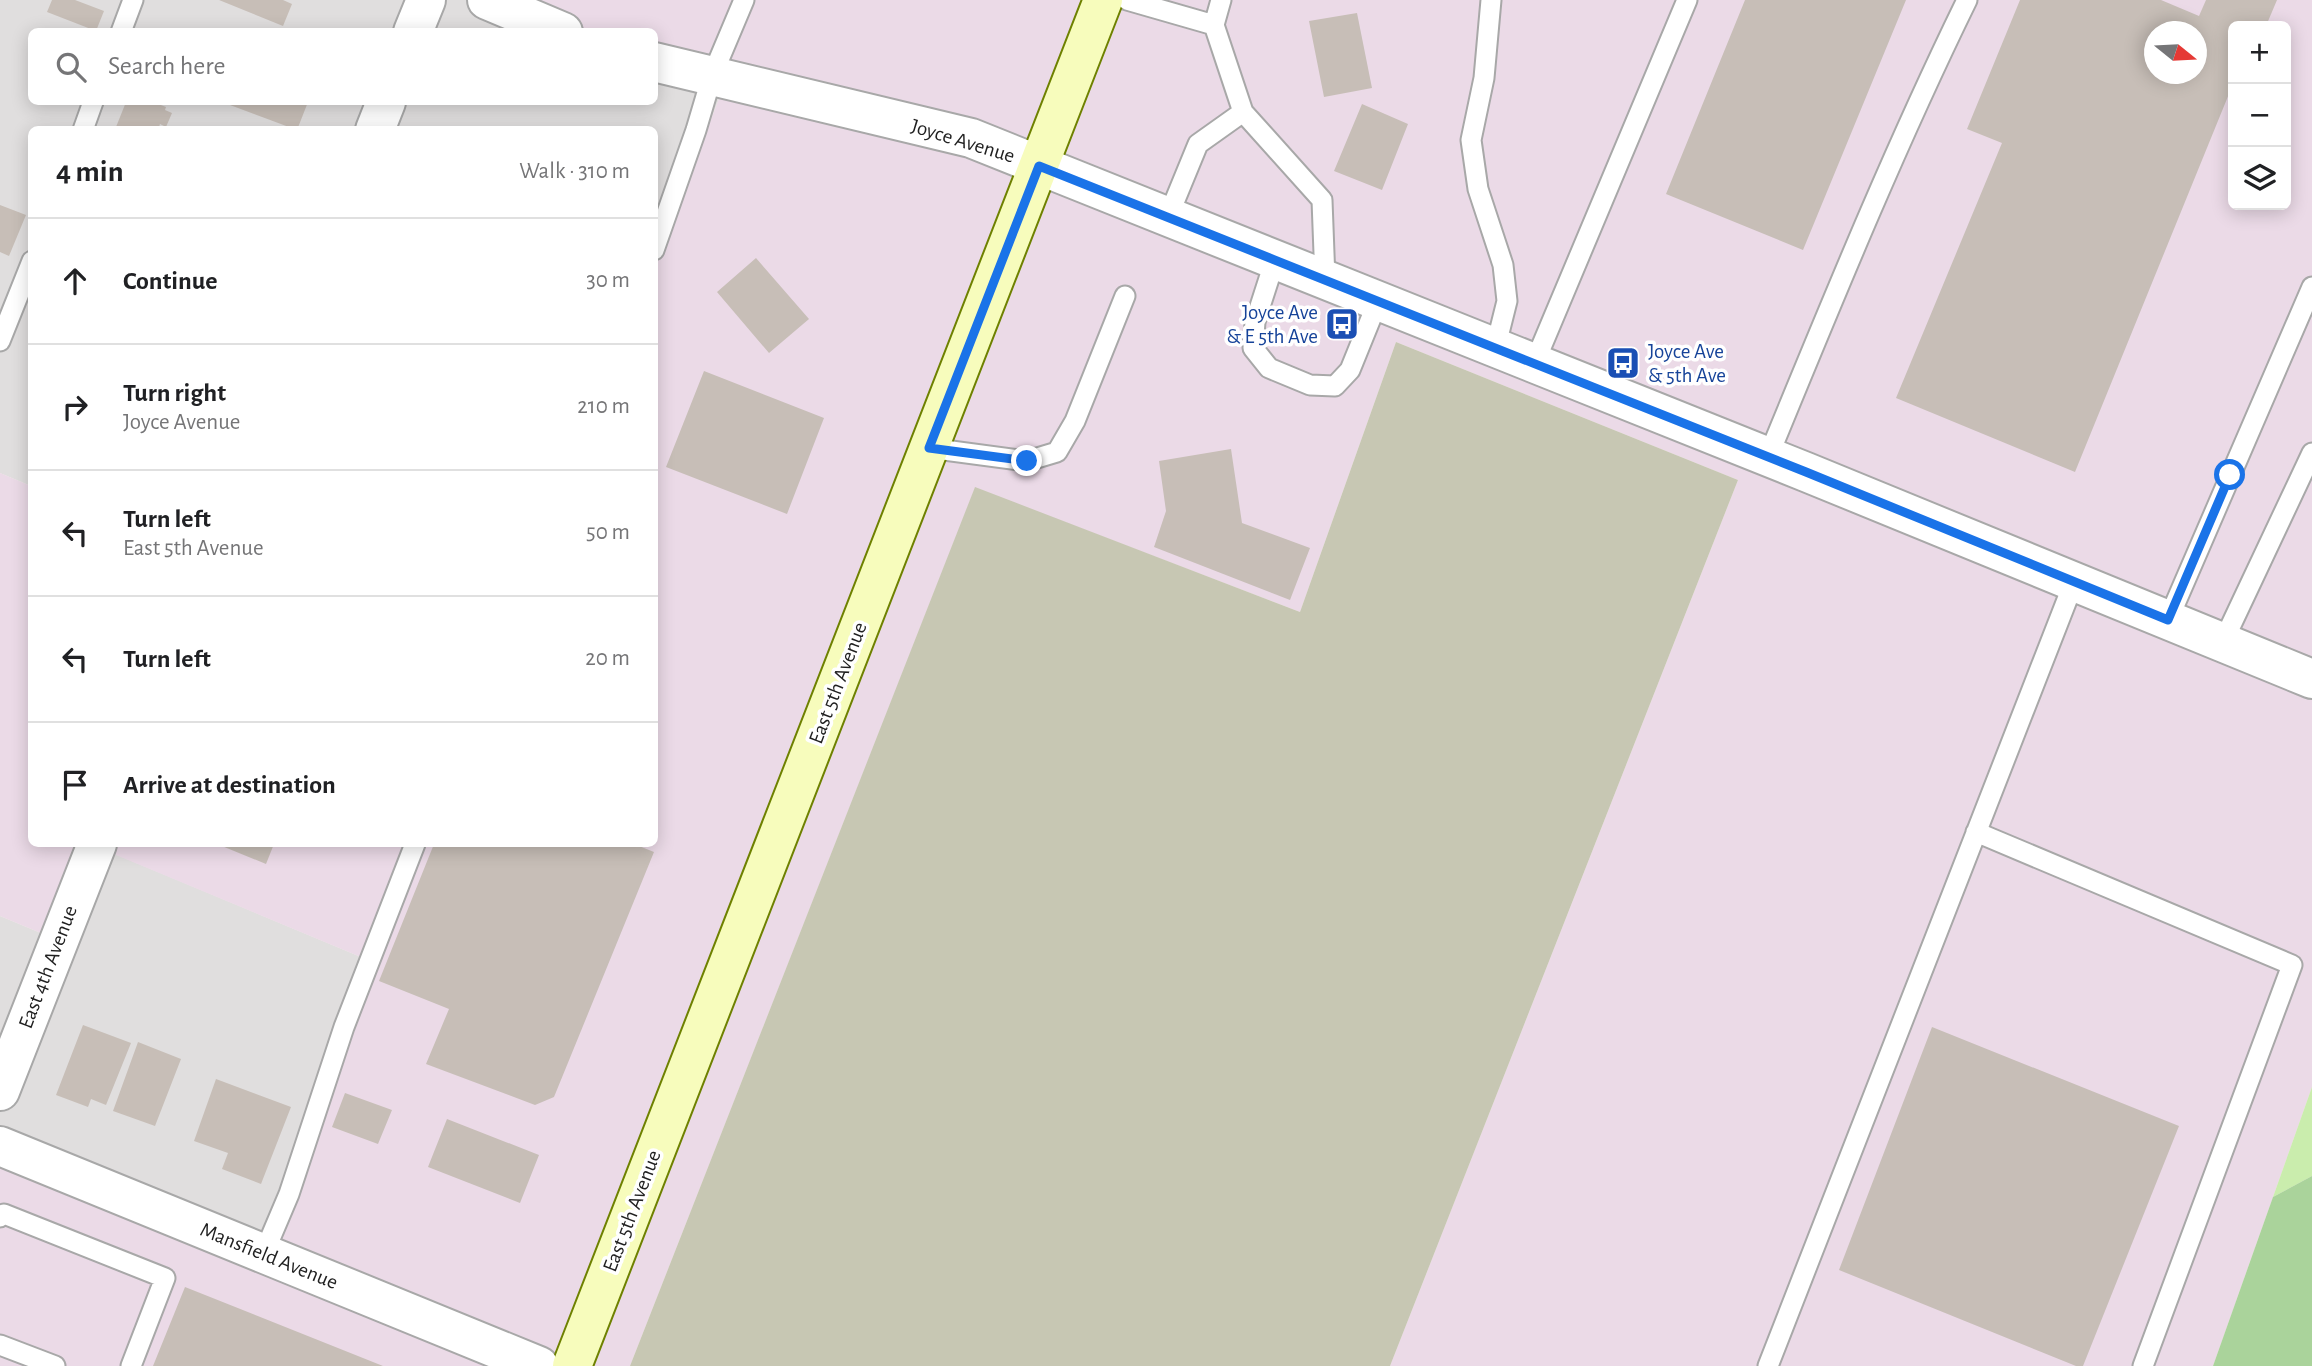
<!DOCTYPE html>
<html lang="en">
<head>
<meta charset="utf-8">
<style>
	body { margin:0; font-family:"Alegreya Sans",sans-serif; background:#f6f6f6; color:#202124 }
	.controls { position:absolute; right:21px; top:21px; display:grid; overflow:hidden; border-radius:10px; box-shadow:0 4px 18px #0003 }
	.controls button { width:63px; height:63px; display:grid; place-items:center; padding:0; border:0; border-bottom:2px solid #e0e0e0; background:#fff; color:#202124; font:35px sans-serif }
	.compass { position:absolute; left:2144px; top:21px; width:63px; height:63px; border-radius:50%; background:#fff; box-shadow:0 4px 18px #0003; rotate:108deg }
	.stop { position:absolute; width:21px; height:21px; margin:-16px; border:5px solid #1a73e8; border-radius:50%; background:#fff }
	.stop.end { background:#1a73e8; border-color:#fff; box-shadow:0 2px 7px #0008 }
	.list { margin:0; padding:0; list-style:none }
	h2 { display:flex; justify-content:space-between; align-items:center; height:91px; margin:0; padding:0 28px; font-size:30px }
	h2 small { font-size:23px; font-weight:400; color:#757577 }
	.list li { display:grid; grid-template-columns:46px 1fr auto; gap:21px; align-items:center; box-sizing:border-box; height:126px; padding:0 28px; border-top:2px solid #e0e0e0 }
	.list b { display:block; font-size:26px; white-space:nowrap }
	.list p { margin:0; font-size:23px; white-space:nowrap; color:#757577 }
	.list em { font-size:23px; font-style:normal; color:#757577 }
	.icon { flex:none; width:38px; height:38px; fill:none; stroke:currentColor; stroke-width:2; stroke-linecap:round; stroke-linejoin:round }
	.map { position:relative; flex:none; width:2312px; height:1366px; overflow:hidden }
	.search { position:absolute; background:#fff; box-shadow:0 4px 18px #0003; left:28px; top:28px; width:630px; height:77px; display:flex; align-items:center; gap:18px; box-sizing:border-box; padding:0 24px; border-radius:10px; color:#757577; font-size:26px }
	.panel { position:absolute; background:#fff; box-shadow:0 4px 18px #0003; left:28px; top:126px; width:630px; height:721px; border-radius:10px }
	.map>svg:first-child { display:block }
	.residential { fill:#e0dede }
	.industrial { fill:#ebdae7; fill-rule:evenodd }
	.construction { fill:#c7c7b3 }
	.grass { fill:#caedad }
	.forest { fill:#aad39b }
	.building { fill:#c7beb7; fill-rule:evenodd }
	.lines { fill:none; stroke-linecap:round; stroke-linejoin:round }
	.service-casing { stroke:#a8a8a8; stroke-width:23 }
	.minor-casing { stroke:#a8a8a8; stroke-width:42 }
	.tertiary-casing { stroke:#a8a8a8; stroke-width:42 }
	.secondary-casing { stroke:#6e8100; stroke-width:42 }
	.service { stroke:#fff; stroke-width:19 }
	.minor { stroke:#fff; stroke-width:38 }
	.tertiary { stroke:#fff; stroke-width:38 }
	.secondary { stroke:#f7fcbc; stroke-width:38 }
	.route { stroke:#1a73e8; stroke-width:9 }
	.labels { text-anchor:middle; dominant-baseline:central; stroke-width:7; stroke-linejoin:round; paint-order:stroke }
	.street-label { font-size:21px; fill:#212121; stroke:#fff }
	.transit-label { font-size:21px; fill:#164399; stroke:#fff; text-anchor:end }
</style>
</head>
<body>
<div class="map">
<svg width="2312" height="1366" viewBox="0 0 2312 1366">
	<rect width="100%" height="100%" fill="#f2efe8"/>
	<path class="residential" d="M0,0H469L546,31L32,32V102H654L655,71L722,91L655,264L654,130H32L31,486L0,473Z
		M91,844L380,965L258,1252L0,1146V916L60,941Z"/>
	<path class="industrial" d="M469,0H2312V1087L2213,1366H1390L1738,480L1396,342L1300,612L975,488L630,1366H0V1146L258,1252L380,965L92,845L60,941L0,916V473L31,486L32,844H654L655,264L722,91L655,71L654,32L546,31ZM2233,26H2286V205H2233ZM2154,32H2196V74H2154Z"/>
	<path class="construction" d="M1396,342L1738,480L1390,1366H630L975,487L1300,612Z"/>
	<path class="grass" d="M2312,1087V1176L2273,1197Z"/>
	<path class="forest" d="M2312,1176V1366H2213L2273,1197Z"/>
	<path class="building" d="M52,0H75L104,11L96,31L47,12Z
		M219,0H283L292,4L283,26Z
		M1745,0H1906L1803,250L1666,194Z
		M2020,0H2161L2199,16L2206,0H2277L2266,26H2233V84L2075,472L1896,398L2002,143L1967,129ZM2154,32H2196V74H2154Z
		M1357,13L1372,88L1324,97L1309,21Z
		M126,102H153L166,107L165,110L172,113L166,127L160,124L158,130H122L116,127Z
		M222,102H308L297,130Z
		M1362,104L1408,124L1382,190L1334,171Z
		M0,205L26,215L9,256L0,252Z
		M756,258L809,319L769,353L717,292Z
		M704,371L824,418L787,514L666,467Z
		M1231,449L1242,523L1310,548L1290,600L1154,547L1166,511L1159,461Z
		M217,844H274L266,864Z
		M434,844H634L654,852L554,1097L535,1105L426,1064L449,1009L379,981Z
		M83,1025L131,1043L106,1105L91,1099L88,1107L56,1095Z
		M1932,1027L2179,1126L2083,1366H2076L1839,1270Z
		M138,1042L181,1059L155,1126L113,1111Z
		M216,1079L291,1107L261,1184L222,1169L228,1153L194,1141Z
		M345,1093L392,1110L378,1144L332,1127Z
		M447,1119L539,1155L520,1203L428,1167Z
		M185,1287L383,1366H153Z"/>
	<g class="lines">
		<defs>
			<path id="service" d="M1127,0L1214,25
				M1221,0L1214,25L1243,112L1322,200L1325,280
				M1491,0L1484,78L1471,140L1478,189L1503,265L1507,301L1495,349
				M121,32L133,0
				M83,130L93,102
				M1168,217L1198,144L1243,112
				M654,250L696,130L712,76L744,0
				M1275,260L1255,322L1253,348L1269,368L1310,385L1335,386L1350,370L1378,301
				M0,341L32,261
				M1534,364L1687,0
				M929,448L1027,461L1057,452L1075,421L1125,296
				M1768,457C1831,304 1894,149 1967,0
				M2168,620L2312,287
				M2223,642L2312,453
				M1976,832L2292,965L2143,1366
				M0,1217L4,1214L165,1278L131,1366
				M264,1253L289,1194L344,1027L415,844
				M0,1345L55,1366
				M1768,1366L2074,582"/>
			<path id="minor" d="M413,32L426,0
				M375,130L386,102
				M0,1091L97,844
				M0,1146L539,1366"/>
			<path id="tertiary" d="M487,0L563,32
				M654,62L971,138L1806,472L2312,679"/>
			<path id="secondary" d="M572,1366L1103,0"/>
		</defs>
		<use href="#service" class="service-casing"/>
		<use href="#minor" class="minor-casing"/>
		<use href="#tertiary" class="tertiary-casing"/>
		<use href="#secondary" class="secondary-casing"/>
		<use href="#service" class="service"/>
		<use href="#minor" class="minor"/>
		<use href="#tertiary" class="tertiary"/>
		<use href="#secondary" class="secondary"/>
	</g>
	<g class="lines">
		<path class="route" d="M1027,461L929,448L1039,166L1806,472L2168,620L2230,475"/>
	</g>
	<defs>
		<symbol id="bus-square" viewBox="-11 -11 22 22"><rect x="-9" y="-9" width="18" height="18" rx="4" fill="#1a4fb4" stroke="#fff"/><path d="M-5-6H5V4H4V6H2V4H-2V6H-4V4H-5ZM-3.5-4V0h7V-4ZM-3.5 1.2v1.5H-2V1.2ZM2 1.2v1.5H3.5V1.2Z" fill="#fff"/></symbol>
	</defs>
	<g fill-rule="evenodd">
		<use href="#bus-square" x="1323" y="305" width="38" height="38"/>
		<use href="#bus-square" x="1604" y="344" width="38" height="38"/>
	</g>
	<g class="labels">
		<g class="street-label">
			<text transform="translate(963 141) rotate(17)">Joyce Avenue</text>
			<text transform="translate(838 683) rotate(-69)">East 5th Avenue</text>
			<text transform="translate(48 967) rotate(-69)">East 4th Avenue</text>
			<text transform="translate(632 1211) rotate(-69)">East 5th Avenue</text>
			<text transform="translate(269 1256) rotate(22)">Mansfield Avenue</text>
		</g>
		<g class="transit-label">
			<text x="1318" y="312">Joyce Ave<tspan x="1318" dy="24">&amp; E 5th Ave</tspan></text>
			<text x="1648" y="351" text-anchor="start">Joyce Ave<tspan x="1648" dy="24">&amp; 5th Ave</tspan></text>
		</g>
	</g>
</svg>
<div class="controls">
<button>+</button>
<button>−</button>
<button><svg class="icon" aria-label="layers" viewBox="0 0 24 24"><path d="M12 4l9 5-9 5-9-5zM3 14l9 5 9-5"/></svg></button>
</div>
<svg class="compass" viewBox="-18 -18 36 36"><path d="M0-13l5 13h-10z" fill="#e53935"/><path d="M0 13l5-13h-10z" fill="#757577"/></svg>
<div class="stop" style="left:2230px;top:475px"></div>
<div class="stop end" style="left:1027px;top:461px"></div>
<div class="search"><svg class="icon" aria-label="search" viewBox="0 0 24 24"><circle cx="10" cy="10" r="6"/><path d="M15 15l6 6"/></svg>Search here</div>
<section class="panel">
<h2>4 min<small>Walk · 310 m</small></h2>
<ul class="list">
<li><svg class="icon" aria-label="ahead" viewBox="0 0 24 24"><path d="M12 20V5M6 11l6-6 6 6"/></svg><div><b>Continue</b></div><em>30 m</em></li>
<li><svg class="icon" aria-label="right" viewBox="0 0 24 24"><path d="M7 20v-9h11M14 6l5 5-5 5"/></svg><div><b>Turn right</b><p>Joyce Avenue</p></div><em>210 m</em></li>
<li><svg class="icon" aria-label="left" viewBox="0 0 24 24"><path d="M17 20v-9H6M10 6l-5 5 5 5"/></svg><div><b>Turn left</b><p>East 5th Avenue</p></div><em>50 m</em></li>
<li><svg class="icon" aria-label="left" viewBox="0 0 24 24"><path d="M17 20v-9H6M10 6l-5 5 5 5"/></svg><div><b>Turn left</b></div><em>20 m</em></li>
<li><svg class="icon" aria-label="arrive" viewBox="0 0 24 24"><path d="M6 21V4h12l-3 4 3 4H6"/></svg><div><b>Arrive at destination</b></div></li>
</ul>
</section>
</div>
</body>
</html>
